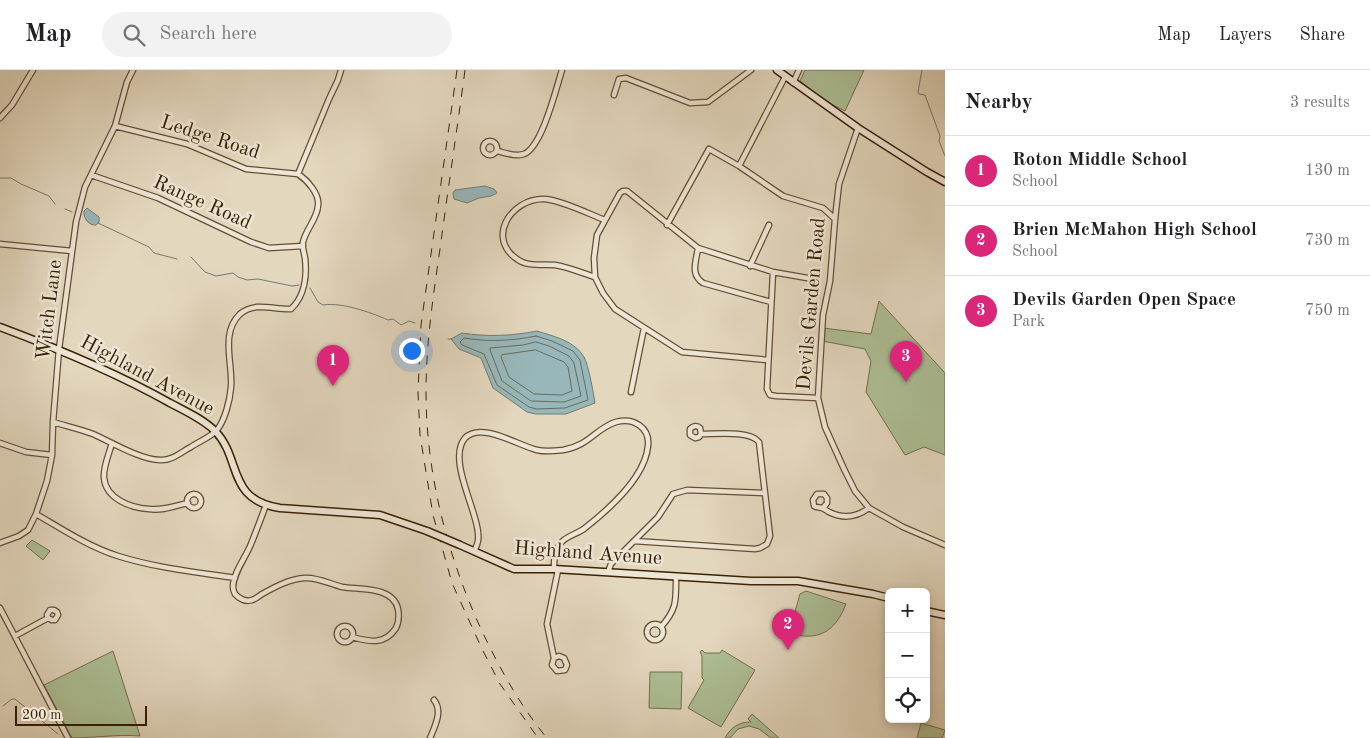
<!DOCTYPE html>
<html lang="en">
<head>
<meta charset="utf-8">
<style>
	body { margin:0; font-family:"Old Standard TT",serif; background:#f2f2f2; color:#202124 }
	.controls { position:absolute; right:15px; bottom:15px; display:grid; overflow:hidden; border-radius:8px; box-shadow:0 2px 8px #0003 }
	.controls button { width:45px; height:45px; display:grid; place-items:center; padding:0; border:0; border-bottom:1px solid #e0e0e0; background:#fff; color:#202124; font:25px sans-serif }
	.scale { position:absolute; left:15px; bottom:12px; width:132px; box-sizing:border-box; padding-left:5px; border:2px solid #3b2202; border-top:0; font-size:14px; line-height:18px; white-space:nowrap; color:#3b2202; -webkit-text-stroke:4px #ede5d5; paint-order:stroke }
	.you { position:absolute; left:411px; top:280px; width:18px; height:18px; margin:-12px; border:4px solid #fff; border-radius:50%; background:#1a73e8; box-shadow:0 0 0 8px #1a73e833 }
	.badge { display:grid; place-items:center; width:32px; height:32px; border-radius:50%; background:#db2777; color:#fff; font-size:16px; font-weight:700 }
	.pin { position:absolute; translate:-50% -41px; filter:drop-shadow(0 1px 2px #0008) }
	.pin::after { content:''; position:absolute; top:26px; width:18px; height:15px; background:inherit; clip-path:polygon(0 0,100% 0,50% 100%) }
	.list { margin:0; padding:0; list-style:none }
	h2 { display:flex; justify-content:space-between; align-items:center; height:65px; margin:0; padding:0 20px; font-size:21px }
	h2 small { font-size:16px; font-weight:400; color:#757577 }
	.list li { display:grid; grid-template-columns:32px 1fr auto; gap:15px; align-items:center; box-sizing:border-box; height:70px; padding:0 20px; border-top:1px solid #e0e0e0 }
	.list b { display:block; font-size:19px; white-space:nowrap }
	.list p { margin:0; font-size:16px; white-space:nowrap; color:#757577 }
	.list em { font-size:16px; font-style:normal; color:#757577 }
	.icon { flex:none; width:28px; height:28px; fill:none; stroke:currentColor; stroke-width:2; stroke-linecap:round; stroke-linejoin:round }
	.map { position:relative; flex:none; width:945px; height:668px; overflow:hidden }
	header { display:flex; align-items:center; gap:30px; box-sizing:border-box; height:70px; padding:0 25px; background:#fff; border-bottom:1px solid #e0e0e0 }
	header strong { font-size:24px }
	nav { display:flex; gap:28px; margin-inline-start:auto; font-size:18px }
	.search { width:350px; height:45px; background:#f2f2f2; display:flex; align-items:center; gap:12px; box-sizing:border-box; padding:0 18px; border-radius:28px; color:#757577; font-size:19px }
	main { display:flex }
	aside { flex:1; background:#fff }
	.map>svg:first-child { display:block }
	.green { fill:#adbf96; stroke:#74704c }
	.water { fill:#98b7ba; stroke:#737b70 }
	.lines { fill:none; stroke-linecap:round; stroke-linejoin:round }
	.shore { stroke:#6a6c5e; stroke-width:1 }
	.stream { stroke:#737b70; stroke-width:1 }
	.street-casing { stroke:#654f31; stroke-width:7 }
	.secondary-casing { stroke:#3b2202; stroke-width:9 }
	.street { stroke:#ede5d5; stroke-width:4.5 }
	.secondary { stroke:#ede5d5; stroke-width:6 }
	.rail { stroke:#3b2202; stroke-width:1; stroke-dasharray:9 9; stroke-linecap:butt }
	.secondary-bridge-casing { stroke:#3b2202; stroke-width:9; stroke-linecap:butt }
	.secondary-bridge { stroke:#ede5d5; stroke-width:6 }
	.labels { text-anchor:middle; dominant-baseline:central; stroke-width:5; stroke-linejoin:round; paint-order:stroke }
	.street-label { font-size:20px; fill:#3b2202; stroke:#ede5d5 }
</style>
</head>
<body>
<header>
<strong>Map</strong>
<div class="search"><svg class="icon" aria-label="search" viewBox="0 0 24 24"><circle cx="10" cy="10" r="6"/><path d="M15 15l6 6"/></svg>Search here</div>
<nav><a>Map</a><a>Layers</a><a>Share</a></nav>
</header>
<main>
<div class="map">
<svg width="945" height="668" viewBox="0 0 945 668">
	<rect width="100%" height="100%" fill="#e3d7be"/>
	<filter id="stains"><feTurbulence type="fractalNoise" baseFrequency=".004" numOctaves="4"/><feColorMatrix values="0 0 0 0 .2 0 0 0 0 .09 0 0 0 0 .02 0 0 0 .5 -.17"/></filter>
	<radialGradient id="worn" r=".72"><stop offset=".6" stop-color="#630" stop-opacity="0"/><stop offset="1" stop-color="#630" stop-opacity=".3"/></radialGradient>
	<path class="green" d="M805,0H864L845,41L823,30L800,11Z
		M879,231L945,303V385L924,377L905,385L866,322L871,291L865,279L822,271L823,258L871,264Z
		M32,470L50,481L43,490L26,476Z
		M806,521L846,534C835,562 818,572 789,563L800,524Z
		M722,580L755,600L721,657L688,638L704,610L702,608V586L700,582L702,580L705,583H720Z
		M113,581L140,666C118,664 95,668 72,668L44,615Z
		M650,602H682L681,639L649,638Z
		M752,644L779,668H771L759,659L749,656L738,659L730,668H725C731,657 739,652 751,652L748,649Z
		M921,653L945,660L942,668H917Z"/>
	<path class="water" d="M485,116L494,119L497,123L491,126L479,128L467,133L454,129L453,123L455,120Z
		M87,138L99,147V152L96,155C89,156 83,148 84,141Z
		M537,261C553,266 575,271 584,287C589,297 593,321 595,333L566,344H536L527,342L493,318L481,288L459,279L451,269L462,263C487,267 512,266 537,261Z"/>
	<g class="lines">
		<path class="shore" d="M536,266L552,271L573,281L580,290L588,330L565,338L537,339L529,337L497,315L484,284L462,275L460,272L464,268C488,272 512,271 536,266Z
			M536,272L549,276L569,286L574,293L581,326L564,332L531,331L502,311L490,280V278L523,275Z
			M536,280L564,292L568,297L572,321L562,325L534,324L509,307L501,287L502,285Z"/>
		<path class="stream" d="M922,0L918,22L919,24L925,25L940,66L939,71L945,86
			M0,108H11L21,114L49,126L55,134
			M65,139L72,142
			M98,153L149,177L154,183L177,189
			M191,187L205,202L216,206L233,203L238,207L247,210L258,209L292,216L299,215
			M310,218L318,232L323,235C341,232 370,242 388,250L393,249L401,255L409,251L415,253
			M448,269H451
			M3,636L12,629H15L58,664"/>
		<defs>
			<path id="street" d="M793,13L799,0
				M614,25L619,9L626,8L690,33L708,32L751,0
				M0,48L12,35L33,0
				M115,56L187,74L246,99L298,104
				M858,58L839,114L835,149L830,211L823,245L818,328L825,357L844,399L855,421L869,438L903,457L945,475
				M483 78a7 7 0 1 1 14 0a7 7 0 1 1-14 0Z
				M497,81C506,83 515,87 524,84C542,77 556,19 562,0
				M739,96L785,7
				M91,105L158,128L251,172L269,178L303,176
				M667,155L709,79L739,96L783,126L823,138L835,149
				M0,174L72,181
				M698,178C696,192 690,204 703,213L771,232
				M750,196L769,155
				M773,202L767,319L770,325L776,326L818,328
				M595,207C582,203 568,197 555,195C543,194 527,197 517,189C486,168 511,129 543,129C559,129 589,144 605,150
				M768,290L682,282L615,239L603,223L595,207L594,188L597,165L620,123L623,121H627L698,178L773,202L813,209
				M631,322L644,258
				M53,352C66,356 80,359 93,364C111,372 141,390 160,390C172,391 181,382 191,377C198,372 211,367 217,360C225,350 230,330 231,317C233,294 220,263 240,244C255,231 274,240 291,239C305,226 307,205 305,188C304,182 302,178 303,172C306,159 317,149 318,136C320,124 307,110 298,104L329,29L338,10L341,0
				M0,373L26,382L52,385
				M112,373C109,384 103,397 104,408C106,429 131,438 149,439C162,441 175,436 188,433
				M187 431a7 7 0 1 1 14 0a7 7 0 1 1-14 0Z
				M266,435C261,448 256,462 251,474C246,487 233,503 233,517C233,518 234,522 235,524C239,529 246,532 252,530C256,529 259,526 262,524C275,517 289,509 305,508C317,507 330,514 342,517C360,520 393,516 398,539C399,545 399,552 396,558C385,575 370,572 352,567
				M823,438L827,433V428L824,424H817L813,430L814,436C817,438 820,437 822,438C825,439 827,441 829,442C843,449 857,447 869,438
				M36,444C62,459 89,477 118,486C156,498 196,502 235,508
				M634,471L755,479L760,478L767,474L770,466L759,372C750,360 716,364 701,364L699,367L695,368L690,365V359C693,356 697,355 700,358L701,364
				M0,473L19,466L28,460L36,444L47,411L52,385L53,352L59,279L76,152L85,117L115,56L127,12L133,0
				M474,481C477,476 479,469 478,463C477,440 447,389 465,368C481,351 519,376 537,380C545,382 555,381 563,380C589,376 596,358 616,352C634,347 650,358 648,376C645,407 608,440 585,458C578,464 565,466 560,474C554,481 554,491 554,499
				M608,502L611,494L658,447L673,424L687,420L764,423
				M0,538L68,668
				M647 562a8 8 0 1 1 16 0a8 8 0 1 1-16 0Z
				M337 564a8 8 0 1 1 16 0a8 8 0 1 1-16 0Z
				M661,557C677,539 676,531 676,507
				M15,566L48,548L52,550H55L58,545L57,542L54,540H50L47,545L48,548
				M554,588L559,586L564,588L567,595L565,600L557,601L552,595L554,588L547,554L558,500
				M430,668C435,656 443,641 434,630"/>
			<path id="secondary" d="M777,0L858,58L927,102L945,112
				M0,257C59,279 115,302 170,333C185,341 203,349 215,361C242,388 226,430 280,438L380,445L427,461
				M460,475L514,499H554L751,511H798L873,524L889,528
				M926,541L945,545"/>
		</defs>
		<use href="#street" class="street-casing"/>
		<use href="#secondary" class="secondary-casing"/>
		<use href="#street" class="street"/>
		<use href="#secondary" class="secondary"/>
		<path class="rail" d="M457,0L421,255L418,323L420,365L433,445L452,513L482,579L500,614L538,668
			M465,0C457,60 448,119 440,179C433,227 426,274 426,322C426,403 447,485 481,559C499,597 520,636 547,668"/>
		<defs>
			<path id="secondary-bridge" d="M427,461L460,475"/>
		</defs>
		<use href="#secondary-bridge" class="secondary-bridge-casing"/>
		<use href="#secondary-bridge" class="secondary-bridge"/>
	</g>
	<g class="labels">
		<g class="street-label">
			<text transform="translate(210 68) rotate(18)">Ledge Road</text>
			<text transform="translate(202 133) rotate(24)">Range Road</text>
			<text transform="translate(812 234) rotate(-85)">Devils Garden Road</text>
			<text transform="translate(50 240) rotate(-83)">Witch Lane</text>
			<text transform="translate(147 306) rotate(28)">Highland Avenue</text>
			<text transform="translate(588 484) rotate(4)">Highland Avenue</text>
		</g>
	</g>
	<rect width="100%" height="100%" filter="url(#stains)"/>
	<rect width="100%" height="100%" fill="url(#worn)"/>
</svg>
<div class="controls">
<button>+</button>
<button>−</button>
<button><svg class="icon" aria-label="locate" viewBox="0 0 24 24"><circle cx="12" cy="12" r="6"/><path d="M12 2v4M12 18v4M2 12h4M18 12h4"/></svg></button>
</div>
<div class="scale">200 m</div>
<div class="you"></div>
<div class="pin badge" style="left:333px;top:316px">1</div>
<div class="pin badge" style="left:788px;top:580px">2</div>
<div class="pin badge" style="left:906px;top:312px">3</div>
</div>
<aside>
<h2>Nearby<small>3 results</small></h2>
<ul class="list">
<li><span class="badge">1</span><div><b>Roton Middle School</b><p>School</p></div><em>130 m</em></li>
<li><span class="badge">2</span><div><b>Brien McMahon High School</b><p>School</p></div><em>730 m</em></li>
<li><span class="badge">3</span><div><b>Devils Garden Open Space</b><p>Park</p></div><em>750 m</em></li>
</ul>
</aside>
</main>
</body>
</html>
